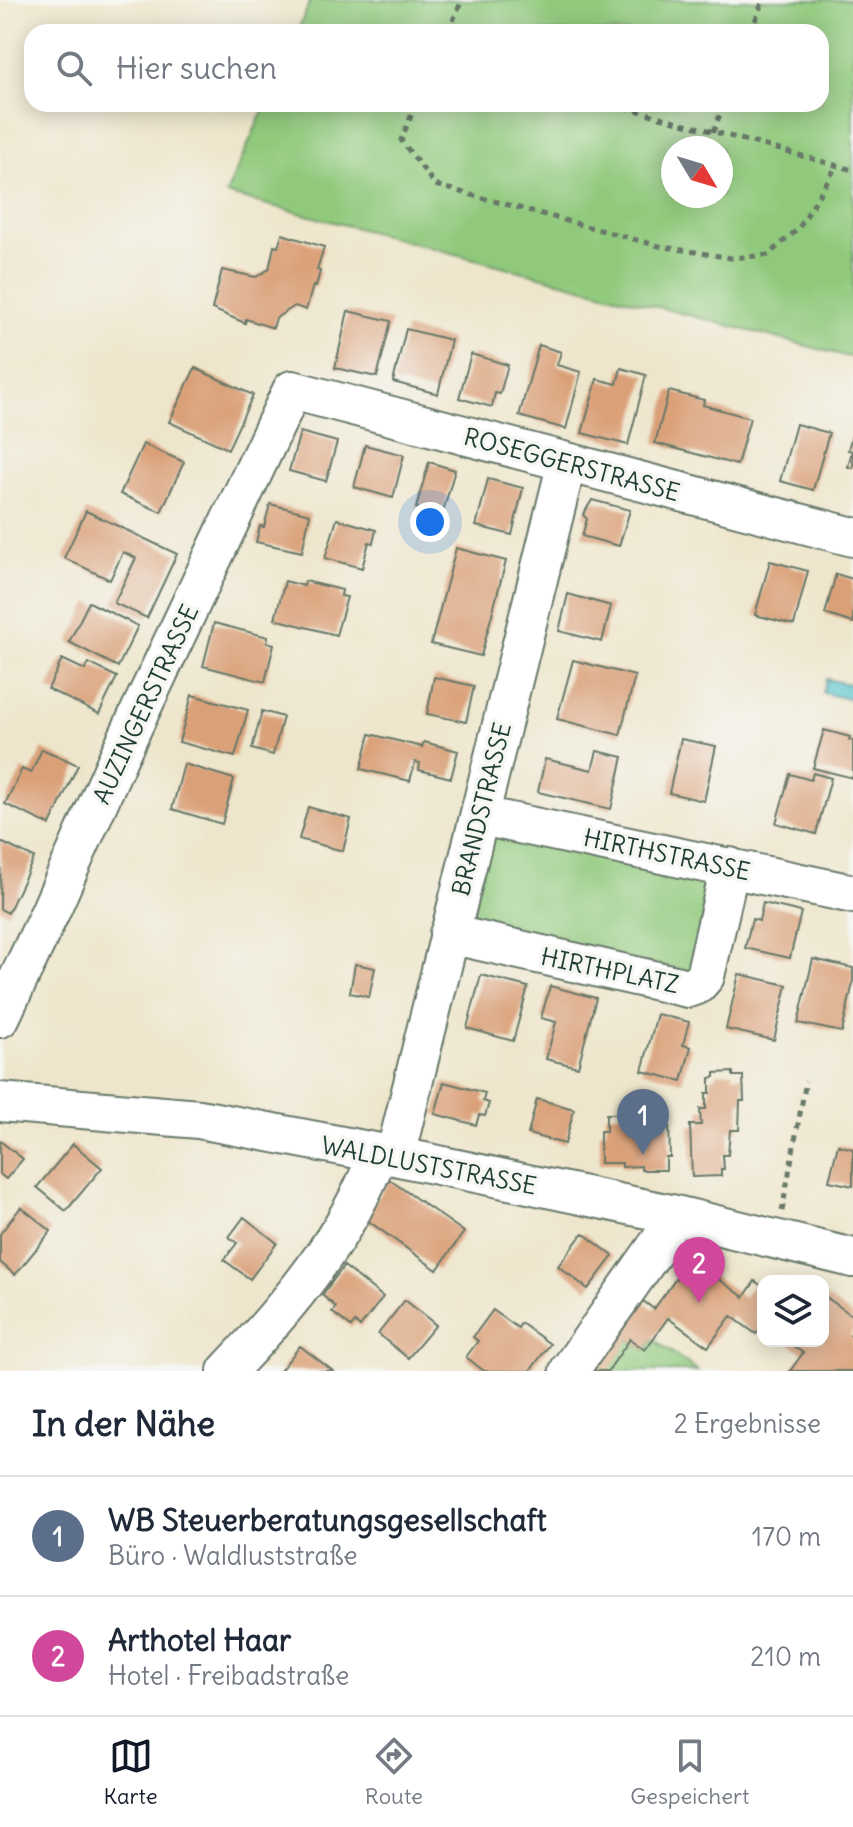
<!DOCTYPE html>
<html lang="de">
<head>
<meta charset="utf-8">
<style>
	body { margin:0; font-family:Delius,sans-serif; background:#f6f6f7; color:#1f2937 }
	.controls { position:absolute; right:24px; bottom:24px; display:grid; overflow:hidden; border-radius:16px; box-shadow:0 4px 20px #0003 }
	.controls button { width:72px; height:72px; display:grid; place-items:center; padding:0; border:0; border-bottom:2px solid #e0e1e3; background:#fff; color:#1f2937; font:40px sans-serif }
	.compass { position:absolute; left:661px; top:136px; width:72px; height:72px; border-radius:50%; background:#fff; box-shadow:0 4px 20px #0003; rotate:128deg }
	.you { position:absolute; left:430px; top:522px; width:28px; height:28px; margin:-20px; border:6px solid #fff; border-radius:50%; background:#1a73e8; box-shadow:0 0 0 12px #1a73e833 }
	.badge { display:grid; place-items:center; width:52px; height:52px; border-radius:50%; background:#111827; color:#fff; font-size:26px; font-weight:700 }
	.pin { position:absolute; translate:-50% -66px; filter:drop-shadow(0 2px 4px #0008) }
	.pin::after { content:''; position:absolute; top:42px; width:28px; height:24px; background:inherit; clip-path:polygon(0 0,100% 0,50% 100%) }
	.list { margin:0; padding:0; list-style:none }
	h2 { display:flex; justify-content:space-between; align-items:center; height:104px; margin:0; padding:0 32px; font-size:34px }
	h2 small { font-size:26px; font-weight:400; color:#747a83 }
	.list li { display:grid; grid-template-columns:52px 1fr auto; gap:24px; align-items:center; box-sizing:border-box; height:120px; padding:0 32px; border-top:2px solid #e0e1e3 }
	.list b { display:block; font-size:30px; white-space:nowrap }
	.list p { margin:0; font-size:26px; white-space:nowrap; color:#747a83 }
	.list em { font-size:26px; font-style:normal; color:#747a83 }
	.icon { flex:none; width:44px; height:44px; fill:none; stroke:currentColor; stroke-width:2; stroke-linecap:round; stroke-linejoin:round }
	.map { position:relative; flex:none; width:853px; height:1371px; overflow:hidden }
	.search { position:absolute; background:#fff; box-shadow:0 4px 20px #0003; left:24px; right:24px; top:24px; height:88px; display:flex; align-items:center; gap:20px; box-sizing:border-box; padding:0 28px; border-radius:24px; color:#747a83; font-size:30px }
	.sheet { height:344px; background:#fff }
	nav { display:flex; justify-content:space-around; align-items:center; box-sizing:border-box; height:112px; border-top:2px solid #e0e1e3; background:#fff; font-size:22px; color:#747a83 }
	nav a { display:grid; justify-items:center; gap:4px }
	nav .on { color:#111827 }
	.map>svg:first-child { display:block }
	.green { fill:#90c97c; stroke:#588358; stroke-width:2; fill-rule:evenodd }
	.water { fill:#57c4cc; stroke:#3b8080; stroke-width:2 }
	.building { fill:#daa179 }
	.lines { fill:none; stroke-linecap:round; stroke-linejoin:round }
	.minor-casing { stroke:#677869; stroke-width:42 }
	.path { stroke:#677869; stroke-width:5; stroke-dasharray:6 6; stroke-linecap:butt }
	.minor { stroke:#fff; stroke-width:38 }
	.labels { text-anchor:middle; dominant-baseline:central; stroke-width:7; stroke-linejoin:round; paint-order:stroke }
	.street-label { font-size:24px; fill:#1f3d34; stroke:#f6f6f2 }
</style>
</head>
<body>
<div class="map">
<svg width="853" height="1371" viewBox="0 0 853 1371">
	<rect width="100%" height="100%" fill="#f6f6f2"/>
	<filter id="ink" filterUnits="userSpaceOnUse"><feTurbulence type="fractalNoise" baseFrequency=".0125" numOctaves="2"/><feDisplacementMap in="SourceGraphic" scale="16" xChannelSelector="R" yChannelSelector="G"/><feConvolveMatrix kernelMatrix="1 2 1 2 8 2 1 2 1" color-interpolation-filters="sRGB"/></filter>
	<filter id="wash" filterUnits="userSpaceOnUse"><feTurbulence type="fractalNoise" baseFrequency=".006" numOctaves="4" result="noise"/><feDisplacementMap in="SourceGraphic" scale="32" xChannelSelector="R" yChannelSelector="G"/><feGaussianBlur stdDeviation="1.8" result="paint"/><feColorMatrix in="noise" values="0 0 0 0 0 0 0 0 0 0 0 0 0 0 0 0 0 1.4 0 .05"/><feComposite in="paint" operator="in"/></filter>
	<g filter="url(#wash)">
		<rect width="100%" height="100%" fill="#eee6cc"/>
		<path class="green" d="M311,0H853V358L226,194L266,104H821V32H297ZM673,148H721V196H673Z
			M488,835L712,877L692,972L470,929Z
			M620,1332L645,1350L653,1339L698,1371H593Z"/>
		<path class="water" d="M826,679L853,685L852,700L823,693Z"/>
		<g id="blocks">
			<path class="building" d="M282,234L324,247L317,270L320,271L316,287L313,286L306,310L295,306L276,318L273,328L246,319L245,323L212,309L222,270L256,277L269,269L274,246L278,247Z
				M348,311L391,321L377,377L335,368Z
				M406,329L451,340L438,394L393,382Z
				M539,345L561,352L557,365L581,372L566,429L519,416Z
				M471,354L508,365L500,394L495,393L492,407L459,398Z
				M195,368L253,395L228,449L169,422Z
				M621,368L646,375L628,445L582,433L597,379L617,384Z
				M669,391L704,400L703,405L750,418L737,465L655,443Z
				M796,424L829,433L813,490L780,481Z
				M300,432L337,442L326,481L289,471Z
				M852,435L853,436V468L848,467L852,451L848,450Z
				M143,444L184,462L161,512L120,494Z
				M365,445L404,455L393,498L354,487Z
				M429,462L455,470L442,515L416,508Z
				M488,479L523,488L512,535L476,526Z
				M592,500L630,510L619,546L582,536L587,519L583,515Z
				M270,504L310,514L302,552L256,542L260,526L264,527Z
				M86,511L177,554L147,618L114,603L136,558L123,552L110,580L64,558Z
				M337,519L376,530L373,543L369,542L362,568L325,558Z
				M456,548L506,561L481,656L431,644Z
				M770,561L808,571L794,625L755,615Z
				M836,574L853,579V623L825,614Z
				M285,581L304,586L305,581L342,590L341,596L347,597L336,635L275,619Z
				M568,594L611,606L602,642L559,631Z
				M89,602L138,626L118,667L69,642Z
				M214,623L268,637L267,642L274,644L265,682L203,666Z
				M62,659L85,670L89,663L117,677L99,714L48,689Z
				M573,660L635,676L620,735L557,719Z
				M434,677L474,686L466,722L427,714Z
				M192,695L248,710L235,757L179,742Z
				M262,711L283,717L273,755L252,749Z
				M824,730L850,737L849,740L853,741V778L813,768Z
				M370,734L422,747L424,742L458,751L451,778L419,770L420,763L415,762L410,781L361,769Z
				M681,739L716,746L704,801L669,793Z
				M42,749L78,765L50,825L5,804L22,769L31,773Z
				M597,751L623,757L611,809L538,792L545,759L592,770Z
				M184,764L234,779L222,824L172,809Z
				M813,773L831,778L816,834L776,823L790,774L811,780Z
				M308,807L351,819L343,851L299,839Z
				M1,842L34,858L8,913L0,909Z
				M763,903L801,912L790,958L745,948L752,919L759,921Z
				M813,959L853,968V983L842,1032L798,1023Z
				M355,964L375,968L369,997L350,993Z
				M739,974L787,985L774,1040L726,1029Z
				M481,975L528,987L513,1041L467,1028Z
				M550,986L596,998L578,1067L546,1059L556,1022L541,1018Z
				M657,1014L689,1022L683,1045L691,1047L682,1081L642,1071Z
				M733,1072V1076H743L744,1101H740L739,1130H730L728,1155H723L724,1169H721V1176L692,1177L690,1125H701L700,1109H706V1093H710V1078L715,1077V1073Z
				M444,1082L485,1093L483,1101L489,1103L485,1116L479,1115L476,1125L435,1114Z
				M537,1099L574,1109L565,1144L528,1134Z
				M606,1114H628V1119H649V1123H669L670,1157H666V1170H641V1166L622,1167V1163H600V1131H606Z
				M0,1141L23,1159L6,1179L0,1174Z
				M73,1144L102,1168L66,1211L37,1187Z
				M838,1145L853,1149V1186L829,1181Z
				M390,1180L464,1232L437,1270L364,1218Z
				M21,1207L51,1231L15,1275L0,1262V1234Z
				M244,1217L277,1243L250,1279L224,1260L237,1243L229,1237Z
				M583,1233L613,1256L588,1289L558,1266Z
				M690,1259L744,1297L755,1281L763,1287V1324L756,1334L731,1316L708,1347L668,1318L645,1350L630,1339L608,1371H593L643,1301L654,1309Z
				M344,1266L383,1297L360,1327L355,1322L351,1327L332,1312L336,1307L322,1295Z
				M823,1295L853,1316V1331L850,1335L853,1338V1371H790L803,1353L786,1341H823Z
				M405,1300L436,1325L408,1358L378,1334Z
				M493,1310L518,1328L521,1323L550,1344L530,1371H484L466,1357L478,1341L473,1337Z
				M300,1346L333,1371H280Z"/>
		</g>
	</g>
	<g filter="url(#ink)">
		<use href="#blocks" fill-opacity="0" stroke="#677869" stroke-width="2"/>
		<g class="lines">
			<defs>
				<path id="minor" d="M481,816L853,894
					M449,934L688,988L697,985L705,976L730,867
					M0,1018L50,912L118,758L292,390L853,537
					M0,1102L199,1119L395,1156L671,1214L853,1258
					M395,1156L567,462
					M227,1371C287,1308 348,1236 378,1153
					M569,1371L662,1239L671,1214"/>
			</defs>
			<use href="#minor" class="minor-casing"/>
			<path class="path" d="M448,32L462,0
				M751,32L763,0
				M416,104L401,140L435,185L659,246L731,258L768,255L799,228L837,165
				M613,104L853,170
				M713,132L724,104
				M782,1211L806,1081"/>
			<use href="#minor" class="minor"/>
		</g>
	</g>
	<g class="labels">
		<g class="street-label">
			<text transform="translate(572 464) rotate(15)">ROSEGGERSTRASSE</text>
			<text transform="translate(145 704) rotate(-65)">AUZINGERSTRASSE</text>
			<text transform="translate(481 809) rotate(-76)">BRANDSTRASSE</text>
			<text transform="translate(667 854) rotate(12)">HIRTHSTRASSE</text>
			<text transform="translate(610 970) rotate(12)">HIRTHPLATZ</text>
			<text transform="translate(429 1165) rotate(11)">WALDLUSTSTRASSE</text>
		</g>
	</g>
</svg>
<div class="controls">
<button><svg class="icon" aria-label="layers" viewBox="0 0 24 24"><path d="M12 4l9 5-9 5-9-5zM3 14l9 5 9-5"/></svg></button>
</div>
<svg class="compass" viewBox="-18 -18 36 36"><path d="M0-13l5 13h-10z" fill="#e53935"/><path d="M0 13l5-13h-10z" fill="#747a83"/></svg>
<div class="you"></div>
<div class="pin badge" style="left:643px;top:1155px;background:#5c6f8a">1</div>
<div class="pin badge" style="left:699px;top:1303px;background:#d1479c">2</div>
<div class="search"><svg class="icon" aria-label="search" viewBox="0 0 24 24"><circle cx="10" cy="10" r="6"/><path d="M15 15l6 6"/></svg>Hier suchen</div>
</div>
<section class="sheet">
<h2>In der Nähe<small>2 Ergebnisse</small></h2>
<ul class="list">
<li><span class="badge" style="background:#5c6f8a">1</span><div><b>WB Steuerberatungsgesellschaft</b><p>Büro · Waldluststraße</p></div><em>170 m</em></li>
<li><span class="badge" style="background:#d1479c">2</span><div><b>Arthotel Haar</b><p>Hotel · Freibadstraße</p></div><em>210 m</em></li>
</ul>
</section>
<nav>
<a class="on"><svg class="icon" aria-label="map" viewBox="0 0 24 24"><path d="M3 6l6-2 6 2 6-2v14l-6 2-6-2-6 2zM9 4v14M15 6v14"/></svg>Karte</a>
<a><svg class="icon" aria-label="directions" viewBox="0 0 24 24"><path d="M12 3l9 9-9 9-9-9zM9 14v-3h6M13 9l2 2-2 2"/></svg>Route</a>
<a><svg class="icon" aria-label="saved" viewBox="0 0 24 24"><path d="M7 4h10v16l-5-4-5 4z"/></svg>Gespeichert</a>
</nav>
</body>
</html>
